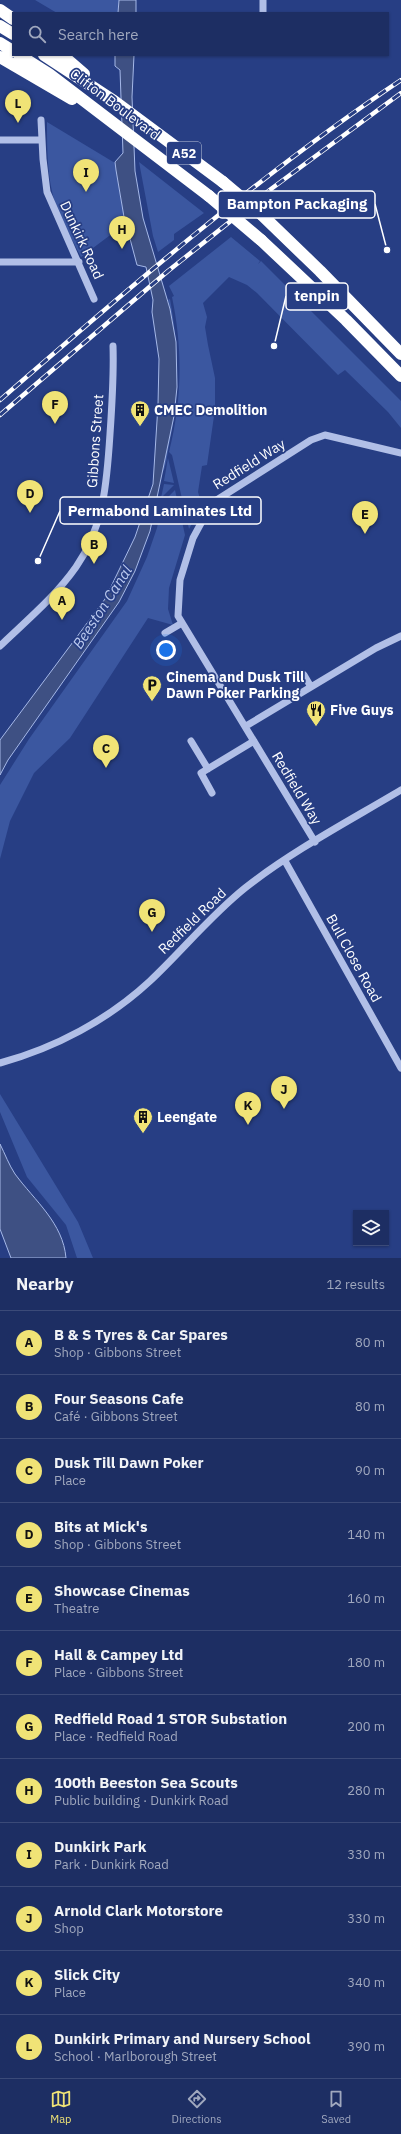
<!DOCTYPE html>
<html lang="en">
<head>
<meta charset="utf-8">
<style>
	body { margin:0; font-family:"IBM Plex Sans",sans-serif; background:#2a3a6c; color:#f1f3f6 }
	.controls { position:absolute; right:12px; bottom:12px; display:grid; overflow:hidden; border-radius:0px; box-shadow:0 1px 3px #0004 }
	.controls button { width:36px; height:36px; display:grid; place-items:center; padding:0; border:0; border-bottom:1px solid #3b4a78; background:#1d2e63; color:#f1f3f6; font:20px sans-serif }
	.you { position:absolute; left:166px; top:650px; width:14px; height:14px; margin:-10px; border:3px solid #fff; border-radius:50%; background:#1a73e8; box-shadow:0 0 0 6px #1a73e833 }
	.badge { display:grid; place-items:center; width:26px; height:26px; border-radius:50%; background:#f0e376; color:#111; font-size:13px; font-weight:700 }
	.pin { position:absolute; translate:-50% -33px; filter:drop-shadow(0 1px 2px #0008) }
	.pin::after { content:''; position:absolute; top:21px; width:14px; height:12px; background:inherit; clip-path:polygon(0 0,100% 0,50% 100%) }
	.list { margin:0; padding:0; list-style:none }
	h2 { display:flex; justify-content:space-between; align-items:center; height:52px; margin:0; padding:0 16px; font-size:17px }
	h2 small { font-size:13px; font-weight:400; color:#a0a8be }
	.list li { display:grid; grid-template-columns:26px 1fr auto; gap:12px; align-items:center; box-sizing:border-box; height:64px; padding:0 16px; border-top:1px solid #3b4a78 }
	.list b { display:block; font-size:15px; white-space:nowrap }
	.list p { margin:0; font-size:13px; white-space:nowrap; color:#a0a8be }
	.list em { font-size:13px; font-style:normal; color:#a0a8be }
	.icon { flex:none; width:22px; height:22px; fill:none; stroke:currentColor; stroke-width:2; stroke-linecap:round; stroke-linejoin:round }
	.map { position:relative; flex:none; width:401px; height:1258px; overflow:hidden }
	.search { position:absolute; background:#1d2e63; box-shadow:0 1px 3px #0004; left:12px; right:12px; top:12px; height:44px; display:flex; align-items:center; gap:10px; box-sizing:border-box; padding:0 14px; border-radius:0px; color:#a0a8be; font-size:15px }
	.sheet { height:820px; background:#1d2e63 }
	nav { display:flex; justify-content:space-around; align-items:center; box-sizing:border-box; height:56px; border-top:1px solid #3b4a78; background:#1d2e63; font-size:11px; color:#a0a8be }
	nav a { display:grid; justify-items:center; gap:2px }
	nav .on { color:#f0e376 }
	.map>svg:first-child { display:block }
	.green { fill:#3b57a0 }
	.water { fill:#3e5083; stroke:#a5b8e8 }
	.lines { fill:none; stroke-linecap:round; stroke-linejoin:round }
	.minor { stroke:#b1bfe7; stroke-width:7 }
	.highway { stroke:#fff; stroke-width:12 }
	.rail-casing { stroke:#fff; stroke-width:4.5 }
	.rail { stroke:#273e84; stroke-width:3; stroke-dasharray:9; stroke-linecap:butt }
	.highway-bridge { stroke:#fff; stroke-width:12 }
	.labels { text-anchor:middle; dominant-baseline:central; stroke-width:3.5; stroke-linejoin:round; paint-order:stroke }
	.shield { fill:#273e84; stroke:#bec5da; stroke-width:1 }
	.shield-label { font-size:13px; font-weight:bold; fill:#fff }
	.street-label { font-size:14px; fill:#fff; stroke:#273e84 }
	.poi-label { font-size:14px; font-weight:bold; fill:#fff; stroke:#273e84; text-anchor:start }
	.water-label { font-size:15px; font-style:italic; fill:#bccaef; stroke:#273e84 }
	.leader { fill:none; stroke:#fff; stroke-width:1.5 }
	.callout-dot { fill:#fff; stroke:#273e84; stroke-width:1.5 }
	.callout { fill:#273e84; stroke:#fff; stroke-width:1.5 }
	.callout-label { font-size:15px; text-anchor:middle; font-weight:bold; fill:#fff }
</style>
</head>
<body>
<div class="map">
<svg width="401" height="1258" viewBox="0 0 401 1258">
	<rect width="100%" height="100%" fill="#273e84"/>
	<path class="green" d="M35,0H119L118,13H57Z
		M47,122L115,163L125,224L81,257C74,243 65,228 59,213C47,185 47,152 47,122Z
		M139,162L204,213L174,234V240L158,252L153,236Z
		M231,237L260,261L258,264L261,261L401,401V428L388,412L345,370L338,375L257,293L247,285L229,277L203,303L207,317L205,327L208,345L215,378V409L207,465L202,466L198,492L201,502L198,513L189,529L172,455L169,452C182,400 183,350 172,297L174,296L169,286Z
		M170,299C179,349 180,395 169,445C167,454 167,467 161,475C175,414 184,361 168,300Z
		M168,458L174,483L164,481Z
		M164,484L174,485L161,498Z
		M175,490L185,535L169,588L168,609L173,625L148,618L70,738L34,773L10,821L0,859V785L29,739L127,601L147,557L157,528L162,503Z
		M0,1094L78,1222L93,1258H77L66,1225L27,1177L0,1112Z"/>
	<path class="water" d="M119,0H136V13H118Z
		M115,55H134L132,97L135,171L143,218L170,309L176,342L177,387L174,416L150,531L135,571L119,602L8,760L0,775V740L105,599L135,537L153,484L158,405L159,359L152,312L153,300L146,267L137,265L129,235L127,231L128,229L124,217L116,170L115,162L123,153L120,70L115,66Z
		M0,1144C5,1154 9,1165 15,1174C35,1201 63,1223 66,1258H11L0,1229Z"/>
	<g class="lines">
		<path class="minor" d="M263,13V0
			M41,120L43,159L47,192L94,299
			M0,140H41
			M0,262H79
			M165,633L182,623
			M0,646C26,621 55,597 76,567C104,527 107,481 110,434C112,405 114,375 113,346
			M304,675L311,687
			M246,726L376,648L401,636
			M191,741L208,769
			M212,793L201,773L254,741
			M315,842L178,616L180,580L193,538L212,503L311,440L325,435L401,453
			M285,861L401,1068
			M0,1063C55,1048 108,1020 150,981C182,951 210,916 245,888C292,851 349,821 401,790"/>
		<path class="highway" d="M0,10L13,19
			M0,26L13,34
			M0,43L13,51
			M19,55L49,74L209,196
			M44,55L114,101L223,182
			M62,55L84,74
			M0,57L72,99
			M261,214L320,271L401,354
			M261,240L346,320L401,376"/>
		<defs>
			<path id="rail" d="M0,400C129,288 259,175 401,80
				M0,415L168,271L271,189L401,93"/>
		</defs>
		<use href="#rail" class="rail-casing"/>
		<use href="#rail" class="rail"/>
		<path class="highway-bridge" d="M223,182L261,214
			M209,196L261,240"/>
	</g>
	<defs>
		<symbol id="building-pin" viewBox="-11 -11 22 30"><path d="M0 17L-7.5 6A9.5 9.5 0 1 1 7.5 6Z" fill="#f0e376" stroke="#273e84"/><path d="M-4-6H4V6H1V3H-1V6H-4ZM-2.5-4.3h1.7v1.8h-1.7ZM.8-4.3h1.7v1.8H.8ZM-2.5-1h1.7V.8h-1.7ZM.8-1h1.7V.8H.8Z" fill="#111"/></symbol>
		<symbol id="parking-pin" viewBox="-11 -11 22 30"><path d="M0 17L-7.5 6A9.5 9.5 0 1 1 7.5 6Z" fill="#f0e376" stroke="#273e84"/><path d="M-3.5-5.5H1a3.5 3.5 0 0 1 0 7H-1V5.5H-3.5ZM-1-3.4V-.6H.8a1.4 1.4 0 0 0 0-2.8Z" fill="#111"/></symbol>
		<symbol id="restaurant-pin" viewBox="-11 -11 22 30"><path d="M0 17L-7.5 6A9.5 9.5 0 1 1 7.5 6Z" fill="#f0e376" stroke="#273e84"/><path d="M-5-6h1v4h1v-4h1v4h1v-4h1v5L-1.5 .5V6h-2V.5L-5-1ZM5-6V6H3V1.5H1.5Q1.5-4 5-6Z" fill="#111"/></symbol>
	</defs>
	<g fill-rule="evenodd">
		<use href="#building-pin" x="129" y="399" width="22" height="30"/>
		<use href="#parking-pin" x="141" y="674" width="22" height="30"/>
		<use href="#restaurant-pin" x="305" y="699" width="22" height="30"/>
		<use href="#building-pin" x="132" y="1106" width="22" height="30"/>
	</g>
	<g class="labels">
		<rect class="shield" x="167" y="142" width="34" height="22" rx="3"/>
		<g class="shield-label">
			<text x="184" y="153">A52</text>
		</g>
		<g class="street-label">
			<text transform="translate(115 104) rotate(37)">Clifton Boulevard</text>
			<text transform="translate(82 240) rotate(65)">Dunkirk Road</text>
			<text transform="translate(95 441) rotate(-86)">Gibbons Street</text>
			<text transform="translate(249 464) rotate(-32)">Redfield Way</text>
			<text transform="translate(297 788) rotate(59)">Redfield Way</text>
			<text transform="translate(192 921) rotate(-44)">Redfield Road</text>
			<text transform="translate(354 958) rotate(61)">Bull Close Road</text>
		</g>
		<g class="poi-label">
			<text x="154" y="410">CMEC Demolition</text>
			<text x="166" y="677">Cinema and Dusk Till<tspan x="166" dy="16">Dawn Poker Parking</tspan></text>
			<text x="330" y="710">Five Guys</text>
			<text x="157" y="1117">Leengate</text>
		</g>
		<g class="water-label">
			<text transform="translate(102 607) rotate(-57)">Beeston Canal</text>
		</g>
	</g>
	<path class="leader" d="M387 250L375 204M274 346L286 296M38 561L60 511"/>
	<g class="callout-dot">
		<circle cx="387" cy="250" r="4"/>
		<circle cx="274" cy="346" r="4"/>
		<circle cx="38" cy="561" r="4"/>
	</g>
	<g class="callout">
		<rect x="218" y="191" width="157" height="27" rx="4"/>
		<rect x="286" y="283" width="62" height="27" rx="4"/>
		<rect x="60" y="497" width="201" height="27" rx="4"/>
	</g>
	<g class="callout-label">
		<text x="297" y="209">Bampton Packaging</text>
		<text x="317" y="301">tenpin</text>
		<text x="160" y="516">Permabond Laminates Ltd</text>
	</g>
</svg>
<div class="controls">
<button><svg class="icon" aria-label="layers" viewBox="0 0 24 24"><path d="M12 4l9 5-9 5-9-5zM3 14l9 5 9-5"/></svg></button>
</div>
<div class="you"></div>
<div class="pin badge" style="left:62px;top:620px">A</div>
<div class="pin badge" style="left:94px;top:564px">B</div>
<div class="pin badge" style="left:106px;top:768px">C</div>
<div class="pin badge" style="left:30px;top:513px">D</div>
<div class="pin badge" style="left:365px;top:534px">E</div>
<div class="pin badge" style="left:55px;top:424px">F</div>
<div class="pin badge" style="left:152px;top:932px">G</div>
<div class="pin badge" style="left:122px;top:249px">H</div>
<div class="pin badge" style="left:86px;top:192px">I</div>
<div class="pin badge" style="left:284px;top:1109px">J</div>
<div class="pin badge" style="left:248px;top:1125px">K</div>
<div class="pin badge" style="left:18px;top:123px">L</div>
<div class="search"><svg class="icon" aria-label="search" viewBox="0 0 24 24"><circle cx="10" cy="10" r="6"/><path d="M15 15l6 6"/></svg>Search here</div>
</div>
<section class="sheet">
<h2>Nearby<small>12 results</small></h2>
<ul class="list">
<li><span class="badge">A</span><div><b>B &amp; S Tyres &amp; Car Spares</b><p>Shop · Gibbons Street</p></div><em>80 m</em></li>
<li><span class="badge">B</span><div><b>Four Seasons Cafe</b><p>Café · Gibbons Street</p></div><em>80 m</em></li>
<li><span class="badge">C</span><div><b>Dusk Till Dawn Poker</b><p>Place</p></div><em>90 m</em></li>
<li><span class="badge">D</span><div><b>Bits at Mick's</b><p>Shop · Gibbons Street</p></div><em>140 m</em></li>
<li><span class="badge">E</span><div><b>Showcase Cinemas</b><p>Theatre</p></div><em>160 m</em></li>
<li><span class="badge">F</span><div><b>Hall &amp; Campey Ltd</b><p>Place · Gibbons Street</p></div><em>180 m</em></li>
<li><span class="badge">G</span><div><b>Redfield Road 1 STOR Substation</b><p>Place · Redfield Road</p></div><em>200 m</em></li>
<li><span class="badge">H</span><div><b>100th Beeston Sea Scouts</b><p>Public building · Dunkirk Road</p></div><em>280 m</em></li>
<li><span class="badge">I</span><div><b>Dunkirk Park</b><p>Park · Dunkirk Road</p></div><em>330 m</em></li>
<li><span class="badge">J</span><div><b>Arnold Clark Motorstore</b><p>Shop</p></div><em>330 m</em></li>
<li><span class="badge">K</span><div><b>Slick City</b><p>Place</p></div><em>340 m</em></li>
<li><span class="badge">L</span><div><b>Dunkirk Primary and Nursery School</b><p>School · Marlborough Street</p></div><em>390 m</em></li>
</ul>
</section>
<nav>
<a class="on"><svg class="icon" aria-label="map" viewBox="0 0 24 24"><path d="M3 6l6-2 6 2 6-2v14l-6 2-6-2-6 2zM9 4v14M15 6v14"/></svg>Map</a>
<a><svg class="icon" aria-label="directions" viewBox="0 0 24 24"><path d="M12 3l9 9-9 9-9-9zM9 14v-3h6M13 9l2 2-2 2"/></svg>Directions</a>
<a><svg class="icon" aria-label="saved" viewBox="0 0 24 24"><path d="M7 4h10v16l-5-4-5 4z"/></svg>Saved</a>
</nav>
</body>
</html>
